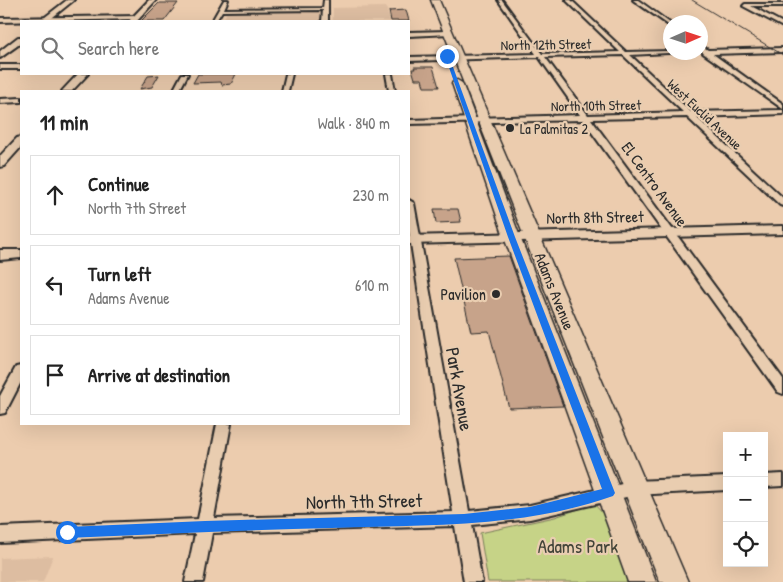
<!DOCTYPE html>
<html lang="en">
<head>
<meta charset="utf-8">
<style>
	body { margin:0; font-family:"Patrick Hand",sans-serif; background:#f2f2f2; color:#222 }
	.controls { position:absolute; right:15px; bottom:15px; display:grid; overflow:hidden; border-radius:0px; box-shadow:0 5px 20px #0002 }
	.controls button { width:45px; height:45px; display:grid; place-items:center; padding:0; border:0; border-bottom:1px solid #e0e0e0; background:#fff; color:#222; font:25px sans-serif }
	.compass { position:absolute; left:663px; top:15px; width:45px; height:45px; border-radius:50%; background:#fff; box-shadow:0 5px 20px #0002; rotate:87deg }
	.stop { position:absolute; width:15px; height:15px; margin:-11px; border:4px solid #1a73e8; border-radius:50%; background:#fff }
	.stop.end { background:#1a73e8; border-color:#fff; box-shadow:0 1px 5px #0008 }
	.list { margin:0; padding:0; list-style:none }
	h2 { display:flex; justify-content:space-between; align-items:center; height:65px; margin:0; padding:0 20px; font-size:21px }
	h2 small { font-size:16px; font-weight:400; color:#767676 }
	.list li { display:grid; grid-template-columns:32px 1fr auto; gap:15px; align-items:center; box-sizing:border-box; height:80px; margin:0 10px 10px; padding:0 10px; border:1px solid #e0e0e0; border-radius:0px }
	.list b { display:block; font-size:19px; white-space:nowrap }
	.list p { margin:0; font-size:16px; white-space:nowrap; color:#767676 }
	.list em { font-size:16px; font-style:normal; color:#767676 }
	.icon { flex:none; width:28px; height:28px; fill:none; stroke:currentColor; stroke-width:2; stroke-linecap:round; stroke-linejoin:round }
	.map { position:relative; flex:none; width:783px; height:582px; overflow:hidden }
	.search { position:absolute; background:#fff; box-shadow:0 5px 20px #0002; left:20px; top:20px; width:390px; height:55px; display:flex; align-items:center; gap:12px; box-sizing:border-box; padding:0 18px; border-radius:0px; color:#767676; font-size:19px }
	.panel { position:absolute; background:#fff; box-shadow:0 5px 20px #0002; left:20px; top:90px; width:390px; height:335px; border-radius:0px }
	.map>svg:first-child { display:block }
	.built { fill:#ddbda1 }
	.green { fill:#c6d387; stroke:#787f59 }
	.building { fill:#c7a38a; stroke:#2b2b2b }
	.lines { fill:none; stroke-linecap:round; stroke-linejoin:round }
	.street-casing { stroke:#2b2b2b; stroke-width:4 }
	.secondary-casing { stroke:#2b2b2b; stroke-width:4 }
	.primary-casing { stroke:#2b2b2b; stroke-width:3 }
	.street { fill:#e9cdb0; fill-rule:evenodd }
	.secondary { fill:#e9cdb0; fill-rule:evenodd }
	.primary { fill:#e9cdb0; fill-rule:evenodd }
	.rail { stroke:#2b2b2b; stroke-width:1 }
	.route { fill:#1a73e8 }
	.poi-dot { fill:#2b2b2b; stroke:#e9cdb0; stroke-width:2 }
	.labels { text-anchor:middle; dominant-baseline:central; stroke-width:4.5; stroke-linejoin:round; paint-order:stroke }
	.far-street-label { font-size:14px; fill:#2b2b2b; stroke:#e9cdb0 }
	.far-poi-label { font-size:14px; fill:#2b2b2b; stroke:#e9cdb0; text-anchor:start }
	.street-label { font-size:16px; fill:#2b2b2b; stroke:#e9cdb0 }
	.poi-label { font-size:16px; fill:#2b2b2b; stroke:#e9cdb0; text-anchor:end }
	.near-street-label { font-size:19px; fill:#2b2b2b; stroke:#e9cdb0 }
	.near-park-label { font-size:19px; fill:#424439; stroke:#e9cdb0 }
</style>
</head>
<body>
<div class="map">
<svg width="783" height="582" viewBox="0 0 783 582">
	<rect width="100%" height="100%" fill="#ecccae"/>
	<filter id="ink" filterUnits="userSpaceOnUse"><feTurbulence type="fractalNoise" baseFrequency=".02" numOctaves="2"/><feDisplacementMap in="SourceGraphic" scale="10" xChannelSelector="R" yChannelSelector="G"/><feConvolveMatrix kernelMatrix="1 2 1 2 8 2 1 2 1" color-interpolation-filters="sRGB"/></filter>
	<g filter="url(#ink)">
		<path class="built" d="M386,7L390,21H333V8Z
			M321,10L320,21H223L227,12Z
			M53,556L43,582H0V558Z"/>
		<path class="green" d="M594,504L605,516L628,582H488L480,533L555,517Z"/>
		<path class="building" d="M159,3H178L164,21H141Z
			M406,10L409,21H391L389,11Z
			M414,67H433L439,87H424L422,79H415L412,69H415Z
			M198,74H236L231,84L222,85L221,82L193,83Z
			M159,75L152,87L140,89L148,76Z
			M434,209H458L461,222L436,223Z
			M509,256L563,406L509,408L489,331L471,332L454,258Z"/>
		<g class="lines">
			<defs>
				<path id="street" d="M224,0H228L224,9L323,8L324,0H328V21H322L323,10L222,11L216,21H212Z
					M498,0H502L542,54L620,52L566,0H571L626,52L670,51V52H687L630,55L691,112L783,110V114L696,117L783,198V206L780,205L687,117L591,119L783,379V394L778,392L583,120L409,124V120L580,115L539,57L409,61V57L536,54ZM623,55L683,112L588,115L545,57Z
					M633,0H638L670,23V26Z
					M745,4H783V6H751L783,23V27L743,6Z
					M138,16L136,19L0,22V18Z
					M448,31L450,34L409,36V32Z
					M700,45L708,50L783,48V52L713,54L783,104V109L703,53Z
					M0,65H21V69H0Z
					M182,74H188L179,91H173Z
					M286,74H292L288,91H282Z
					M386,74H392L395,91H389Z
					M21,98V102L0,103V99Z
					M409,200L414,203L469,511L530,505L635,481L727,477V490L635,495L530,519L472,525L482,582H464L455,526L212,533L203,582H185L195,534L0,543V527L198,519L217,424H231L214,518L453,512L409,231Z
					M21,366V382L5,413L0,414V396L16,367Z
					M783,474V486L764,487V475Z"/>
				<path id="secondary" d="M67,0H74L48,21H40Z
					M149,0H156L137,21H129Z
					M18,37H21V43L0,58V51Z
					M78,74H88L72,91H62Z
					M21,137V147L4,166L0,167V156L17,138Z
					M783,226V234L409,244V236Z
					M0,250H21V258L0,260Z"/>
				<path id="primary" d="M431,0H439L688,582H660Z
					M457,80L462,83L520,237L656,582H628L504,237L452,83Z"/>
			</defs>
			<use href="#street" class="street-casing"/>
			<use href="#secondary" class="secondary-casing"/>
			<use href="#primary" class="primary-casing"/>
			<use href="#street" class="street"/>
			<use href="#secondary" class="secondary"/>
			<use href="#primary" class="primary"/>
			<path class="rail" d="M692,0L783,55"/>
		</g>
	</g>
	<path class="route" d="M447,54L449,56L515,237L615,493L613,496C523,528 426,525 332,528C244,530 155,534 67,538L63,536L61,532L63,529L67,527L205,521L464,514L530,507L602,489L508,237L445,56Z"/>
	<g class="poi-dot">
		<circle cx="510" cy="128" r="5"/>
		<circle cx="496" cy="294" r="5"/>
	</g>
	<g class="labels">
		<g class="far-street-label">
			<text transform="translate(546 44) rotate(-1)">North 12th Street</text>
			<text transform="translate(596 105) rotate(-1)">North 10th Street</text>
			<text transform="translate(705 114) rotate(43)">West Euclid Avenue</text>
		</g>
		<g class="far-poi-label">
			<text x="520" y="128">La Palmitas 2</text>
		</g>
		<g class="street-label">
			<text transform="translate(655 184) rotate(54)">El Centro Avenue</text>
			<text transform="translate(595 217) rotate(-1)">North 8th Street</text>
			<text transform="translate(555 291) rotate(68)">Adams Avenue</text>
		</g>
		<g class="poi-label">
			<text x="486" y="294">Pavilion</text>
		</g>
		<g class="near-street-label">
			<text transform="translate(460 389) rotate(80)">Park Avenue</text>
			<text transform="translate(364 501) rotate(-1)">North 7th Street</text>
		</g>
		<g class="near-park-label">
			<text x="578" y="546">Adams Park</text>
		</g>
	</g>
</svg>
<div class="controls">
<button>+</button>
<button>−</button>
<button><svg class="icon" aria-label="locate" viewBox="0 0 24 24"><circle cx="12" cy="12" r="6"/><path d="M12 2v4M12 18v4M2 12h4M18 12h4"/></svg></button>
</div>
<svg class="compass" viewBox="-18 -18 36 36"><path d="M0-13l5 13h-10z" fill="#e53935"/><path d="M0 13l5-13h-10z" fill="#767676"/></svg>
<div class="stop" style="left:67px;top:532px"></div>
<div class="stop end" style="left:447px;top:56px"></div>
<div class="search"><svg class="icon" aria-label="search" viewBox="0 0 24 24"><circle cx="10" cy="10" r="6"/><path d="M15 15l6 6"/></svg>Search here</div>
<section class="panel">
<h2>11 min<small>Walk · 840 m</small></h2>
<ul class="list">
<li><svg class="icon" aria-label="ahead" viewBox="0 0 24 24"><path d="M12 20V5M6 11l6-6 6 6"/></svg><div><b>Continue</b><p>North 7th Street</p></div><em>230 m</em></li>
<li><svg class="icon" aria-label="left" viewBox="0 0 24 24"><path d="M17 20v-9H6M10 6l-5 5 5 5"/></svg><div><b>Turn left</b><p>Adams Avenue</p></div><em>610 m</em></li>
<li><svg class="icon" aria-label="arrive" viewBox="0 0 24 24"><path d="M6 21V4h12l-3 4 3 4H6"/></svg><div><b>Arrive at destination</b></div></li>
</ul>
</section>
</div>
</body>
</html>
